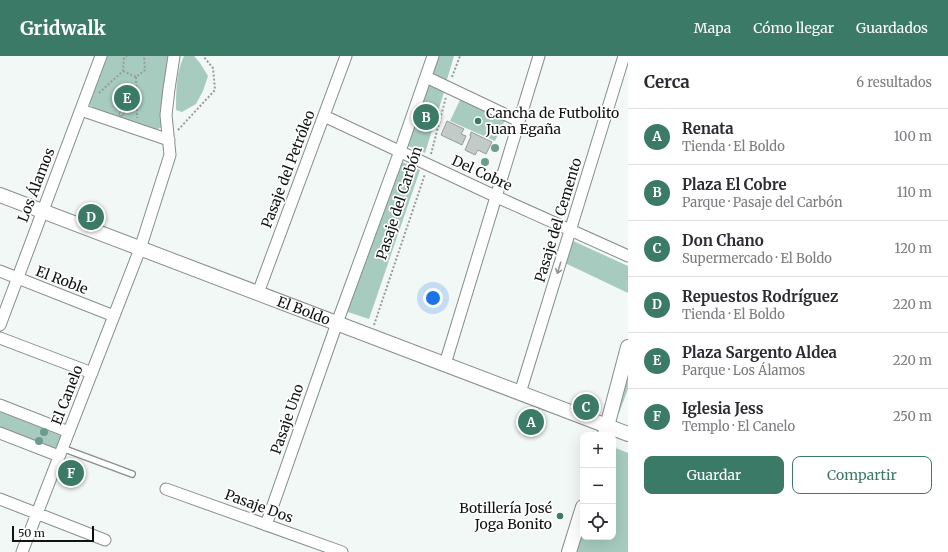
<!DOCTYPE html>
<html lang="es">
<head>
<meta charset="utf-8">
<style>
	body { margin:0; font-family:Merriweather,serif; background:#f2f2f3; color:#2b2b33 }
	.controls { position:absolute; right:12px; bottom:12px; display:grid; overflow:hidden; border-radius:8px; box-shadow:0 4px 16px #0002 }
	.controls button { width:36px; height:36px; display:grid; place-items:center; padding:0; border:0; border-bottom:1px solid #e1e1e2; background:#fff; color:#2b2b33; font:20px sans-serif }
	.scale { position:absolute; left:12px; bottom:10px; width:82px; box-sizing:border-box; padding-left:4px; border:2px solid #101312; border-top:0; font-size:11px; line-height:14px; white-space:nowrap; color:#101312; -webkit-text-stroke:3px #fff; paint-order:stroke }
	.you { position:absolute; left:433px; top:242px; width:14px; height:14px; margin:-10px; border:3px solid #fff; border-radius:50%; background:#1a73e8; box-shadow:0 0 0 6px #1a73e833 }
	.badge { display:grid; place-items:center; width:26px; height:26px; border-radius:50%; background:#3b7a67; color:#fff; font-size:13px; font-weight:700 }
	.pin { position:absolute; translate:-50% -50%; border:2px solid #fff; box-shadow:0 1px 4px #0006 }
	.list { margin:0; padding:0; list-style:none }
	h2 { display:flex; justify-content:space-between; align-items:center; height:52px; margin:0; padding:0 16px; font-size:17px }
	h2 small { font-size:13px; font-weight:400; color:#7c7c81 }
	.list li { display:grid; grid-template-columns:26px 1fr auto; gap:12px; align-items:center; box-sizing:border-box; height:56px; padding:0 16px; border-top:1px solid #e1e1e2 }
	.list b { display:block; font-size:15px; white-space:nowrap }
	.list p { margin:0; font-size:13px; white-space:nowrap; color:#7c7c81 }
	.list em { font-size:13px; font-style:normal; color:#7c7c81 }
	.actions { display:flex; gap:8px; padding:12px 16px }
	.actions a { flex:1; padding:9px 0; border:1px solid #3b7a67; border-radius:8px; text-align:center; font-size:14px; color:#3b7a67 }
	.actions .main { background:#3b7a67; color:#fff }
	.icon { flex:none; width:22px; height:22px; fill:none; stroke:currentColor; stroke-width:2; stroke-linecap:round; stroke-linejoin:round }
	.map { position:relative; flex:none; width:628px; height:496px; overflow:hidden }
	header { display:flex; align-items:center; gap:24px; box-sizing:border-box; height:56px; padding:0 20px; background:#3b7a67; color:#fff }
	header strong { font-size:19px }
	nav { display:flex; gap:22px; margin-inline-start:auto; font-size:14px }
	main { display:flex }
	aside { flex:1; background:#fff }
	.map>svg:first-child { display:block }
	.green { fill:#a7ccbf }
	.building { fill:#c3cbc8; stroke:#959c99 }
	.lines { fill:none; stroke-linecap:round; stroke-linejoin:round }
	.service-casing { stroke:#878e8c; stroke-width:8 }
	.minor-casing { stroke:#878e8c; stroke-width:13 }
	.tertiary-casing { stroke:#878e8c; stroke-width:16 }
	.path { stroke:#979c9a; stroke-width:2; stroke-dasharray:2 2; stroke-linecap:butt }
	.service { stroke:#fff; stroke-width:5.5 }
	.minor { stroke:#fff; stroke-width:11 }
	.tertiary { stroke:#fff; stroke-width:14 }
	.tree { fill:#6c9c90 }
	.oneway { stroke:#939594 }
	.poi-dot { fill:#3b7a67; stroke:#fff; stroke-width:1.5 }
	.labels { text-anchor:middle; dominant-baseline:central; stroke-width:3.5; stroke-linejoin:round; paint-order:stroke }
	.poi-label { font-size:14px; fill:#101312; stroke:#fff; text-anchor:start }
	.street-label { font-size:14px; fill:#101312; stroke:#fff }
</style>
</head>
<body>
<header>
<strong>Gridwalk</strong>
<nav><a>Mapa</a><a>Cómo llegar</a><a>Guardados</a></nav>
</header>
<main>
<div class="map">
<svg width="628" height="496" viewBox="0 0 628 496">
	<rect width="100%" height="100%" fill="#f1f8f5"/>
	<path class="green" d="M107,0H170L162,71L154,75L94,52L88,48Z
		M184,0H194L200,7L208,20L203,35L196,48L182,56L176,54C176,36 176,16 184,0Z
		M437,0H454L446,27L431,18Z
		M429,25L445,33L425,97L406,89Z
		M460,44L505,64L495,85L450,65Z
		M398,104L420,114L369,263L345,255Z
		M571,184L628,210V237L565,207Z
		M628,301V333L619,357L613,353Z
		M0,355L61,380L54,398L0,376Z
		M613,391L628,397V496H575L583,470V481H613Z"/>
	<path class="building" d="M122,51L126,53L122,60L119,59Z
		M447,65L464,73L461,78L466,80L462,89L441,79Z
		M471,76L492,86L486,98L478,94L475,99L465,94L471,80H470Z"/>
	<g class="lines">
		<defs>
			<path id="service" d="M62,392L132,418"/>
			<path id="minor" d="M426,21L519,65
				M81,54L169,84
				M324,60L497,141L628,200
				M0,215L114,260
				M258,237L346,0
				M0,269L101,0
				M0,282L92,317
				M445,308L539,0
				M520,337L624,0
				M0,349L69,376
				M0,377L59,400
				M166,433L342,496
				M0,443L105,484
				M266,469L337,267L400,95L433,0
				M22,496L140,193L170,99L166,59L169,33L174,0"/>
			<g id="tertiary">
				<path id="s1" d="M0,139L628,378"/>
				<path d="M605,378L628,291"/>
				<path d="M569,496L583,451"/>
			</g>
		</defs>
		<use href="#service" class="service-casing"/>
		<use href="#minor" class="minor-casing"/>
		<use href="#tertiary" class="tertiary-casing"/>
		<path class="path" d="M123,15L136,21L145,14L144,0
			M136,21L137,62
			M452,21L460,0
			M99,37L123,15L124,2L127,0
			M178,74L215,34L213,12L203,0
			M431,98L446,41
			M374,269L425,118"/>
		<use href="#service" class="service"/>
		<use href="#minor" class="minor"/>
		<use href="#tertiary" class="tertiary"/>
	</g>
	<g class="tree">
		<circle cx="495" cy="92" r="4"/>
		<circle cx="485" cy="106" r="4"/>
		<circle cx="44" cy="376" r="4"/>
		<circle cx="39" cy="385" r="4"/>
	</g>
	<defs><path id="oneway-shaft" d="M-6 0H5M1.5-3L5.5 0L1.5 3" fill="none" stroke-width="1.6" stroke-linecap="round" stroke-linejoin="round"/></defs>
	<use class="oneway" href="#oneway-shaft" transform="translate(559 212) rotate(107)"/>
	<g class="poi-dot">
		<circle cx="478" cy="65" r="4"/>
		<circle cx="560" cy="460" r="4"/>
	</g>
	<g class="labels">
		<g class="poi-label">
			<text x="486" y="57">Cancha de Futbolito<tspan x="486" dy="16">Juan Egaña</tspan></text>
			<text x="552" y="452" text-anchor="end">Botillería José<tspan x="552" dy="16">Joga Bonito</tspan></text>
		</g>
		<g class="street-label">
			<text transform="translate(288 113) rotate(-69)">Pasaje del Petróleo</text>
			<text transform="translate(482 117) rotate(25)">Del Cobre</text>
			<text transform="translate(36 129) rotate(-69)">Los Álamos</text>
			<text transform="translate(399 147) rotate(-72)">Pasaje del Carbón</text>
			<text transform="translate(558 164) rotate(-73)">Pasaje del Cemento</text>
			<text transform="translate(62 224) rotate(21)">El Roble</text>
			<text stroke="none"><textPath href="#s1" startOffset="325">El Boldo</textPath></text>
			<text transform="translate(67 339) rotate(-69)">El Canelo</text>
			<text transform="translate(287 363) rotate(-71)">Pasaje Uno</text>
			<text transform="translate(259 450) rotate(20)">Pasaje Dos</text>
		</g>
	</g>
</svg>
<div class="controls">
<button>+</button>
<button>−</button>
<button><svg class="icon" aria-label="locate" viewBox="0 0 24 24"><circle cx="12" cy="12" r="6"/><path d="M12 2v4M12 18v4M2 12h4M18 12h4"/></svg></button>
</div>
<div class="scale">50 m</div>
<div class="you"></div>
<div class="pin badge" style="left:531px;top:366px">A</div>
<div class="pin badge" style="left:426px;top:61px">B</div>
<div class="pin badge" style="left:586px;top:351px">C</div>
<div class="pin badge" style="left:91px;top:161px">D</div>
<div class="pin badge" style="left:127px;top:42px">E</div>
<div class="pin badge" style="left:71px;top:417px">F</div>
</div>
<aside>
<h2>Cerca<small>6 resultados</small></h2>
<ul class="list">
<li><span class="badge">A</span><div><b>Renata</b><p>Tienda · El Boldo</p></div><em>100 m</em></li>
<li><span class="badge">B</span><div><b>Plaza El Cobre</b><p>Parque · Pasaje del Carbón</p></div><em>110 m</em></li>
<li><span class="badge">C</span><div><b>Don Chano</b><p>Supermercado · El Boldo</p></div><em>120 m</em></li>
<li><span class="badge">D</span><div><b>Repuestos Rodríguez</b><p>Tienda · El Boldo</p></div><em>220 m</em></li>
<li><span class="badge">E</span><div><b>Plaza Sargento Aldea</b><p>Parque · Los Álamos</p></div><em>220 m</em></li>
<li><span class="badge">F</span><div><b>Iglesia Jess</b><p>Templo · El Canelo</p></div><em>250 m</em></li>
</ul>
<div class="actions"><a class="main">Guardar</a><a>Compartir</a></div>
</aside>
</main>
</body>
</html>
